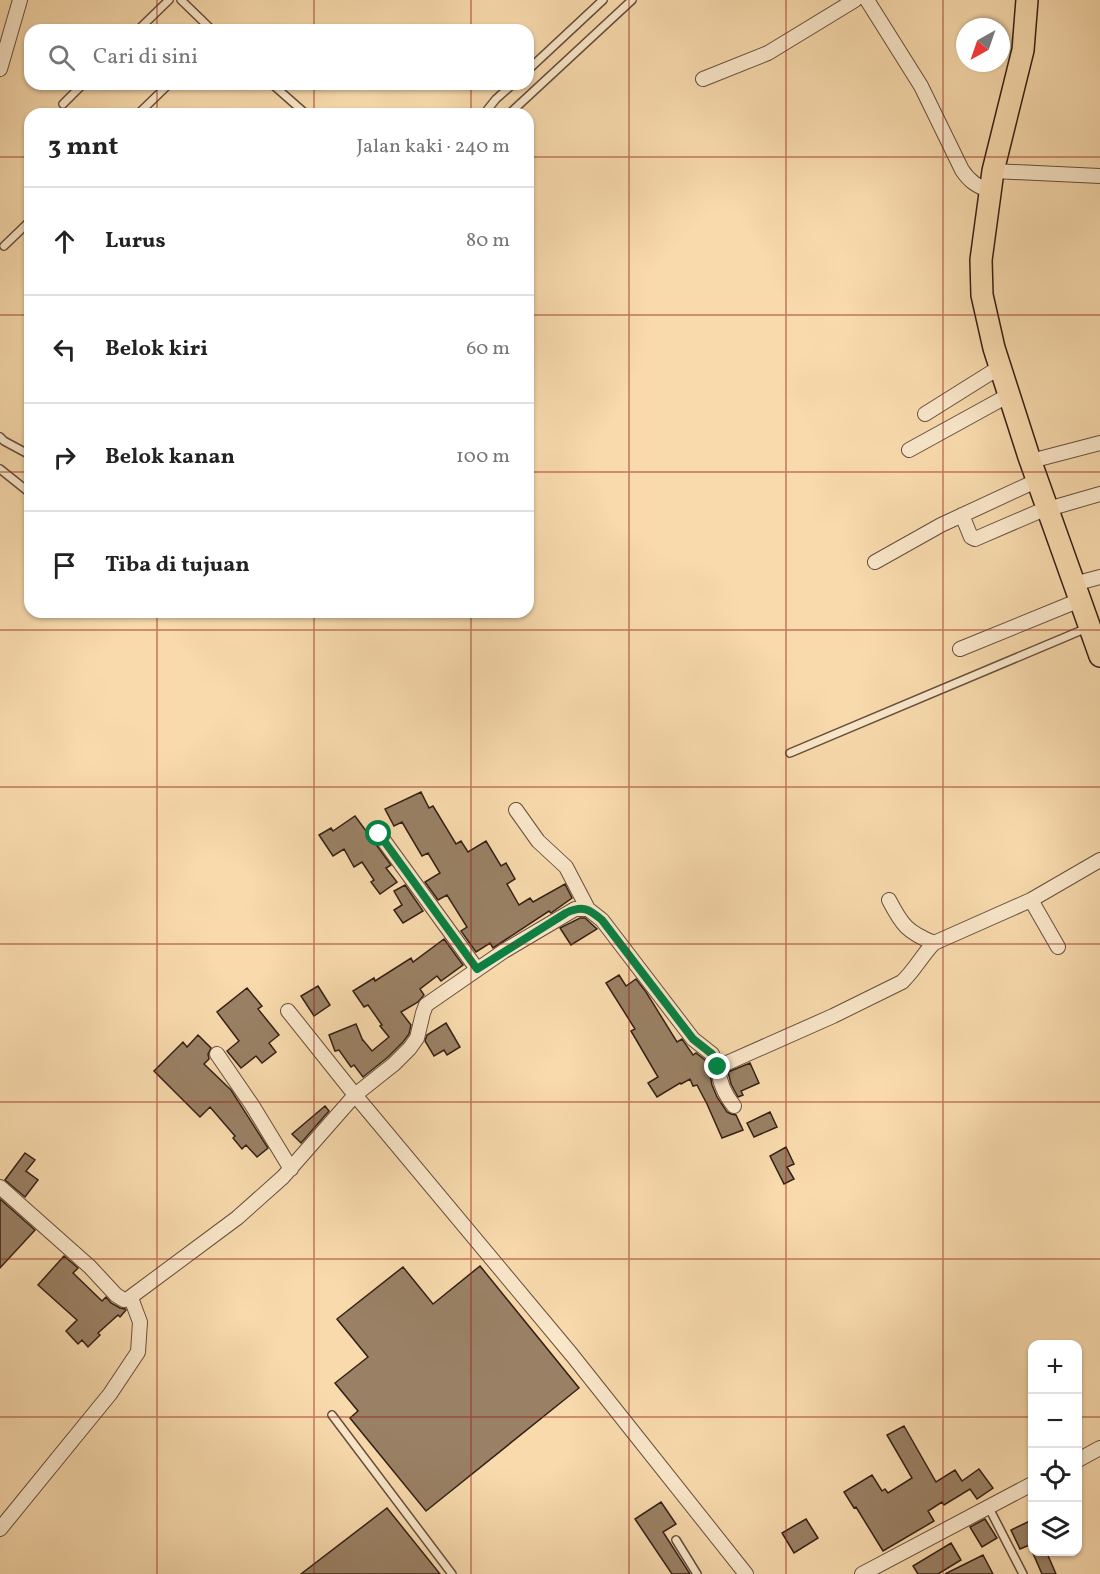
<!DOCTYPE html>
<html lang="id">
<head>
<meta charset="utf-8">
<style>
	body { margin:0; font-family:Vollkorn,serif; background:#f6f6f6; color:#222 }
	.controls { position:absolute; right:18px; bottom:18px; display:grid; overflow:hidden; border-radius:12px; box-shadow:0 2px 4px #0004 }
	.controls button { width:54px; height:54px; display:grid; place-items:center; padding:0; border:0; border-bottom:2px solid #e0e0e0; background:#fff; color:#222; font:30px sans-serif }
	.compass { position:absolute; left:956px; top:18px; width:54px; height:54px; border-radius:50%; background:#fff; box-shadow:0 2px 4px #0004; rotate:220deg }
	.stop { position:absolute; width:18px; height:18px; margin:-14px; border:4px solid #0b8043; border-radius:50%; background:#fff }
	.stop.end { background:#0b8043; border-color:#fff; box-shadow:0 2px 6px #0008 }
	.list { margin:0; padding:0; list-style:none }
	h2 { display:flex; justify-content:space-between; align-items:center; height:78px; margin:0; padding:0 24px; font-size:26px }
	h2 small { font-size:20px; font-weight:400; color:#767676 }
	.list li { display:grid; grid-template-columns:39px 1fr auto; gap:18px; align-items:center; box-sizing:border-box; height:108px; padding:0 24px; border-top:2px solid #e0e0e0 }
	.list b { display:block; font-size:22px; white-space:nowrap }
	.list em { font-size:20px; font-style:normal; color:#767676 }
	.icon { flex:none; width:33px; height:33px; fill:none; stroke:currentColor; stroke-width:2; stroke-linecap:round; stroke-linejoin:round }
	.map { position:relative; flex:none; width:1100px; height:1574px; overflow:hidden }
	.search { position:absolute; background:#fff; box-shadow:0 2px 4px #0004; left:24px; top:24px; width:510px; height:66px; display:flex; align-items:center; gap:15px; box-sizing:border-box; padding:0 21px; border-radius:18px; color:#767676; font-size:22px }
	.panel { position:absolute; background:#fff; box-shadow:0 2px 4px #0004; left:24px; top:108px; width:510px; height:510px; border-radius:18px }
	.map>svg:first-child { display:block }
	.building { fill:#9a8165; stroke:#352016; stroke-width:1.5 }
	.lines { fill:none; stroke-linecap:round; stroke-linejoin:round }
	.service-casing { stroke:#664e3c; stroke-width:10 }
	.minor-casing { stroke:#664e3c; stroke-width:16 }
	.primary-casing { stroke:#352016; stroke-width:24 }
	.service { stroke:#fae7ca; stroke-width:7 }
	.minor { stroke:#fae7ca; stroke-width:14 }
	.primary { stroke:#f8daad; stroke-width:21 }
	.route { stroke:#0b8043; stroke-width:8 }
	.grid { fill:none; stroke:#8f2418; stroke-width:1.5; stroke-opacity:0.55 }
</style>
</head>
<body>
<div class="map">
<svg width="1100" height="1574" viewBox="0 0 1100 1574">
	<rect width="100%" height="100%" fill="#f8daad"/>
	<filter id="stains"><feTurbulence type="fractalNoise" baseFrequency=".00333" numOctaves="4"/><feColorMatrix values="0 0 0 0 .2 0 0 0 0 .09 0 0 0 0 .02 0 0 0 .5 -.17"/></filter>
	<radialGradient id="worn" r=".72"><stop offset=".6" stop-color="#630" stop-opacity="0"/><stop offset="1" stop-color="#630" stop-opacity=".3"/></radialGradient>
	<path class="building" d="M421,792L429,808L433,806L456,844L461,841L468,852L486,841L501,866L506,863L515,879L507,884L519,905L530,898L533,902L565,884L572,898L551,913L549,911L493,948L490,943L476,952L461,931L467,927L447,895L438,900L425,882L440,873L428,853L422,856L402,822L394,826L385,809Z
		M355,816L369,835H370L372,839L391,865L386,868L397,882L380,894L371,882L374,880L362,862L354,867L344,849L333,856L319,835L331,828L333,831Z
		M405,885L423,911L403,923L394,910L402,905L394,891Z
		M580,918H585L597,929L571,945L560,928Z
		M444,939L463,965L441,981L437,976L420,989L424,995L418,1002L401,1012L411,1025L409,1034L403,1042L388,1057L363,1077L354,1065L351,1067L339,1050L335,1051L329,1035L356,1024L363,1041V1040L372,1051L389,1037L380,1026L382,1025L368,1005L364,1007L353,991L374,978L375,981L411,958L413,962Z
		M619,975L626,986L636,979L646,992L677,1042L682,1039L693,1055L696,1053L705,1060L709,1069L712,1085L717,1097L727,1112L731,1114L736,1115L743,1130L722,1138L707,1104L697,1085L693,1086L690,1079L681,1084L680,1083L657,1097L648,1083L658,1077L631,1031L635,1029L606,983Z
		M318,986L330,1005L314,1016L301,996Z
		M247,988L262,1006L258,1009L279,1035L269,1043L276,1052L262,1063L256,1056L241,1068L227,1051L239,1041L217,1012Z
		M446,1023L460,1047L447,1055L444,1050L434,1056L425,1041L427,1035Z
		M198,1035L211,1048L208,1054L209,1059L204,1064L231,1090L268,1148L257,1157L246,1145L242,1149L233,1138L235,1136L210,1107L200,1117L154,1071L183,1042L187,1047Z
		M750,1063L759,1083L741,1091L743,1095L738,1097L731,1084L728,1072Z
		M325,1106L329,1111L301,1143L292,1134Z
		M770,1112L777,1127L754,1137L747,1123Z
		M786,1147L794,1164L787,1167L794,1179L784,1184L770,1156Z
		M25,1153L35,1160L26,1171L38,1180L25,1197L5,1180Z
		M0,1199L35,1230L0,1268Z
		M64,1256L78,1268L73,1273L102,1301L106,1297L111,1303L120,1308L125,1309L126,1310L120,1317L118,1315L98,1333L100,1335L88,1347L82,1340L78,1344L66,1331L77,1320L38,1285Z
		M480,1266L579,1388L426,1511L350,1418L358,1411L335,1383L368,1357L337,1319L403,1267L433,1304Z
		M904,1426L936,1482L955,1470L962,1481L979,1469L993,1488L977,1499L970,1489L944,1505L942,1502L928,1511L934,1521L883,1551L856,1507L854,1508L844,1492L872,1475L882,1491L885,1489L888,1493L912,1478L887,1435Z
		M661,1502L676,1524L663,1532L690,1574H672L635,1519Z
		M387,1508L440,1574H301Z
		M806,1519L818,1538L794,1553L782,1533Z
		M985,1519L997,1538L982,1547L970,1527Z
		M1032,1520V1544L1020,1549L1011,1530Z
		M951,1543L961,1560L938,1574H918L913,1566Z
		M1032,1551H1046L1056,1574H1042Z
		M983,1555L993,1574H945Z"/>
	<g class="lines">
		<defs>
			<path id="service" d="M181,0L212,30
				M138,30L169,0
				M528,70L603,0
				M272,84L306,114
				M63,104L83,84
				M138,114L169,84
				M484,114L496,99L513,84
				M509,114L632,0
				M4,246L30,221
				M0,437L4,441L30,455
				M0,469L30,493
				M790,753L1087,628
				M332,1415L452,1574
				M989,1508L1023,1574
				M676,1540L697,1574"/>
			<path id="minor" d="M867,0L921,86L962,170C970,182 977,186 990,191
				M0,69L20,0
				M703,79L768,53L855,0
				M993,171L1100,176
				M925,414L1000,367
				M909,450L1009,395
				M1031,461L1100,443
				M1048,509L1100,494
				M962,515L971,537L975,539L1047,508
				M875,562L941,525L1038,480
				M1074,584L1100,577
				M960,649L1080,600
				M516,810L538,841L566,867L588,909
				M379,834L477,969
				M889,900C902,925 907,932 934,943
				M1031,900L1058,947
				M288,1011L355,1095L572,1355L746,1574
				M217,1054L252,1105L291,1169
				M718,1067C719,1081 725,1095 734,1106
				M0,1187L90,1267L116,1295L124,1300L128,1299L237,1218L283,1177L355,1095L394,1064L410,1048L417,1038L423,1013L426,1005L504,951L575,909H588L602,920L693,1039L712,1054L718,1067L833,1016L902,982C915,970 922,955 934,943L1031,900L1100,860
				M1078,1460L1100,1448
				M0,1529L110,1394L138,1352L140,1322L131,1298
				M862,1574L1032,1484"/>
			<path id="primary" d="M1027,0L1023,50L993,171L981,260L982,295L994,348L1029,457L1100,656"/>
		</defs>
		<use href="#service" class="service-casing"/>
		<use href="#minor" class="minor-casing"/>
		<use href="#primary" class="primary-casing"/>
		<use href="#service" class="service"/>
		<use href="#minor" class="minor"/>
		<use href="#primary" class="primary"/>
	</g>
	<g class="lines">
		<path class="route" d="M379,834L477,969L566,913C583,905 589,909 602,920L693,1039L712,1054L718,1067"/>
	</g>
	<path class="grid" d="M157,0V30M314,0V30M471,0V30M629,0V1574M786,0V1574M943,0V1574M157,84V114M314,84V114M471,84V114M0,157H30M528,157H1100M0,315H30M528,315H1100M0,472H30M528,472H1100M157,612V1574M314,612V1574M471,612V1574M0,630H1100M0,787H1100M0,944H1100M0,1102H1100M0,1259H1100M0,1417H1032M1078,1417H1100"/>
	<rect width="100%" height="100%" filter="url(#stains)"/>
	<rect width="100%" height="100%" fill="url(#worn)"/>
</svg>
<div class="controls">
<button>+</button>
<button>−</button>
<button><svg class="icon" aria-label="locate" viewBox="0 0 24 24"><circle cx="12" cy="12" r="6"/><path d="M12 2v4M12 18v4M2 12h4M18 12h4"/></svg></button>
<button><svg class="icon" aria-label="layers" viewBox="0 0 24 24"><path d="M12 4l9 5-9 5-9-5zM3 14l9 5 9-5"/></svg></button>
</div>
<svg class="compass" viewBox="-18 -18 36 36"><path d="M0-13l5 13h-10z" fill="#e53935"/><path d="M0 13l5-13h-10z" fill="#767676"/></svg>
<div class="stop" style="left:379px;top:834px"></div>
<div class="stop end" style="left:718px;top:1067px"></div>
<div class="search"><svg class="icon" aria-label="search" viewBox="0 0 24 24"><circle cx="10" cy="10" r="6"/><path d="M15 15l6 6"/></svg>Cari di sini</div>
<section class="panel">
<h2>3 mnt<small>Jalan kaki · 240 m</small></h2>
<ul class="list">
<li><svg class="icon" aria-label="ahead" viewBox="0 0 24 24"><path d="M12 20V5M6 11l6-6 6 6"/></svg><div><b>Lurus</b></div><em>80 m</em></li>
<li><svg class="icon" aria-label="left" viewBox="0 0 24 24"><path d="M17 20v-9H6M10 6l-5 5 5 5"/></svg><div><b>Belok kiri</b></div><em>60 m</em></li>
<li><svg class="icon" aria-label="right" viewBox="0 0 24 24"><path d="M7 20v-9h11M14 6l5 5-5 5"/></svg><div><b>Belok kanan</b></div><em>100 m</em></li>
<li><svg class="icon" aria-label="arrive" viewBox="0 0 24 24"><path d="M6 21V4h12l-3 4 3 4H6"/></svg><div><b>Tiba di tujuan</b></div></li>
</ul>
</section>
</div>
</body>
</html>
